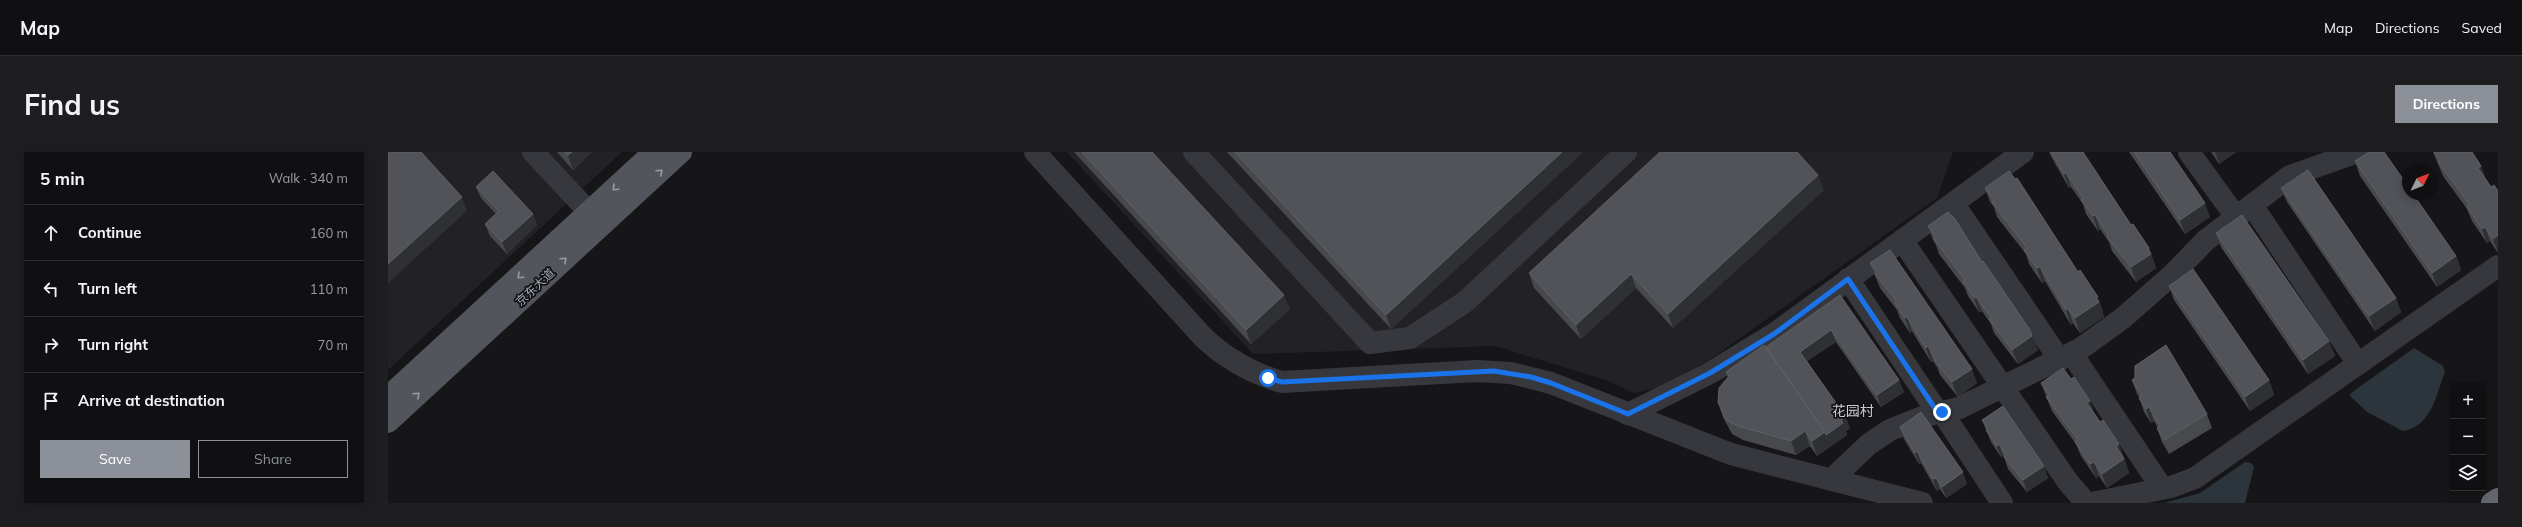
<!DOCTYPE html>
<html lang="en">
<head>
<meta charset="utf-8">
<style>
	body { margin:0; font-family:Mulish,"Noto Sans SC",sans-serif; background:#1e1e20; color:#f1f3f6 }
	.controls { position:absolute; right:12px; bottom:12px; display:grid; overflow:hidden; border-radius:0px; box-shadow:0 2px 10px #0003 }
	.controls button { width:36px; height:36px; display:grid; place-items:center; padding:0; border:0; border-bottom:1px solid #303032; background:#101012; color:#f1f3f6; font:20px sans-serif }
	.compass { position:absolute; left:2014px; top:12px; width:36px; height:36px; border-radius:50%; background:#101012; box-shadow:0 2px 10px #0003; rotate:47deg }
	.stop { position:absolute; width:12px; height:12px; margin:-9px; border:3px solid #1a73e8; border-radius:50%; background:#fff }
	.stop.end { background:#1a73e8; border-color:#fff; box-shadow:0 1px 4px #0008 }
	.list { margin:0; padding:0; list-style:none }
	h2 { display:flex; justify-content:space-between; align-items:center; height:52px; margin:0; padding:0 16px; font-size:17px }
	h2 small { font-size:13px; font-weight:400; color:#9c9d9f }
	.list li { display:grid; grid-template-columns:26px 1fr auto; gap:12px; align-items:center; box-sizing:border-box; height:56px; padding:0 16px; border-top:1px solid #303032 }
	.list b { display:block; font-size:15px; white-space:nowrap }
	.list em { font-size:13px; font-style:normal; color:#9c9d9f }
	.actions { display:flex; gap:8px; padding:12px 16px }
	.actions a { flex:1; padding:9px 0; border:1px solid #8c9099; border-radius:0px; text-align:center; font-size:14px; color:#8c9099 }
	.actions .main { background:#8c9099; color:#fff }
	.icon { flex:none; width:22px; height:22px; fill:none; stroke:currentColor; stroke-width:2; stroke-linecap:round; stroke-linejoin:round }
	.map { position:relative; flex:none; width:2110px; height:351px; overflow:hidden; border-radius:0px }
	header { display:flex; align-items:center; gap:24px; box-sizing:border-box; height:56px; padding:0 20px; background:#101012; border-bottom:1px solid #303032 }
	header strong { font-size:19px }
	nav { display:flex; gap:22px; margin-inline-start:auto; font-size:14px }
	.intro { display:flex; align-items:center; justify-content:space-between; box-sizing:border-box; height:96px; padding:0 24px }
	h1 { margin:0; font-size:28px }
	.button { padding:10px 18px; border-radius:0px; background:#8c9099; color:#fff; font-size:14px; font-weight:700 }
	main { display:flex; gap:24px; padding:0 24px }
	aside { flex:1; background:#101012; border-radius:0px; box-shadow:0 2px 10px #0003 }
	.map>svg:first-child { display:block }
	.built { fill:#222225 }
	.water { fill:#2c353c }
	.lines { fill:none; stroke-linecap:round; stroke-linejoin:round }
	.minor { stroke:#37383d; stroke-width:22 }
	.major { stroke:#53555c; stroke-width:22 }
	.highway { stroke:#63666e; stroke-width:22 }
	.wall { fill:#47494d }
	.shaded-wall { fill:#2f3033 }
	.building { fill:#525359; stroke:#5f6168 }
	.oneway { stroke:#979ba6 }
	.route { stroke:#1a73e8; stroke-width:5 }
	.labels { text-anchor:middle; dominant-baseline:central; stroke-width:3.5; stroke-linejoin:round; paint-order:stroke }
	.street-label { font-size:12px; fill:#a8adb8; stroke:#111113 }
	.quarter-label { font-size:14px; fill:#c9ccd4; stroke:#111113 }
</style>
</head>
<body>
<header>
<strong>Map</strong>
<nav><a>Map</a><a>Directions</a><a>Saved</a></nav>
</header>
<div class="intro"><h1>Find us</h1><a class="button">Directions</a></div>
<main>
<aside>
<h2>5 min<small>Walk · 340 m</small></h2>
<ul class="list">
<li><svg class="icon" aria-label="ahead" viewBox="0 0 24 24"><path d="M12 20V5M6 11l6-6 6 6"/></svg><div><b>Continue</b></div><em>160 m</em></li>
<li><svg class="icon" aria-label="left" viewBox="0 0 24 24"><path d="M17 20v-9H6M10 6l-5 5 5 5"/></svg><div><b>Turn left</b></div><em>110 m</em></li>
<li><svg class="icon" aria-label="right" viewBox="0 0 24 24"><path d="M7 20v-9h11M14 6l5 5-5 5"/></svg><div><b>Turn right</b></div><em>70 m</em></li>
<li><svg class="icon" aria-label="arrive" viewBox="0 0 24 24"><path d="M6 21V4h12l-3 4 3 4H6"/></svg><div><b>Arrive at destination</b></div></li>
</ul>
<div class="actions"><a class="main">Save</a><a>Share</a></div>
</aside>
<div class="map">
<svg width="2110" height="351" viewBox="0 0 2110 351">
	<rect width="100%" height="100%" fill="#161618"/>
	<path class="built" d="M0,0H234L0,218Z
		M679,0H1565L1549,46L1320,209L1270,236L1246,241L1218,228L1107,194L865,202Z"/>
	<path class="water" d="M2026,196L2055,214L2057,220C2048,243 2043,275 2015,279L1979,260L1962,244L1963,241Z
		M1857,310L1863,311L1866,315L1857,351H1776L1812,341Z"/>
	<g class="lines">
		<path class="minor" d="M145,0L201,60
			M647,0L815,185C838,207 863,221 894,230L1089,219L1123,221L1163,231L1343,302L1534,351
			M806,0L982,191L1022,186L1077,150L1238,0
			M1801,0L1848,65
			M1565,51L1672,208
			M1864,53L1970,212
			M1514,88L1680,330L1698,351
			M1460,127L1550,261
			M1684,202L1774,336
			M1554,260L1614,351
			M1240,262L1322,221L1386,182L1635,0
			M1443,328L1481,292L1502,278L1537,264L1571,256L1692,197L1735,166L1785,122L1818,88L1902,24L1970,0
			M1704,351L1783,335L1807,326L2110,114"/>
		<path class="major" d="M0,245L266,0
			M0,270L293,0"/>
		<path class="highway" d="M2104,351L2110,347"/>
	</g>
	<path class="wall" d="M169,0H204L185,18Z
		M686,0H764L902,157L863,192Z
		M839,0H1195L1003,177Z
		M1661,0H1695L1743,73L1761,96L1768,116L1748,130L1724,99L1721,90L1712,77L1710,79L1698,62L1695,52L1683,35L1681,36L1664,6Z
		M1741,0H1782L1822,65L1797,82Z
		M1823,0H1848L1831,12Z
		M2045,0H2084L2093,14L2098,28L2103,35L2110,39V101L2102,89L2099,91L2084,69L2079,57L2055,24Z
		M1967,9L2068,104L2073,118L2049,135L1972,24Z
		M88,35L145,62L149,73L119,102L102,84L97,72L108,62L93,46Z
		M1597,36L1715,159H1714L1716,165L1692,181L1685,171L1683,173L1657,129L1654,131L1641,112L1638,102L1609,65L1606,55L1602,50Z
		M1893,36L2008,146L2013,160L1987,179L1899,50Z
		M1436,38L1285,176L1248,136L1193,187L1146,136L1141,121Z
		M1540,74L1650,198L1630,212L1606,181L1603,172L1594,159L1591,160L1580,144L1577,136L1551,102L1548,93L1545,88Z
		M1828,81L1941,189L1947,204L1920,222L1833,95Z
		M1482,111L1589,231L1570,245L1552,223L1549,215L1545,209L1543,210L1524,179L1522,181L1512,166L1509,158L1492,136Z
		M1781,134L1881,228L1886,243L1862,259L1786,148Z
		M1452,143L1516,240L1493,255L1448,190L1419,209L1462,276L1458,279L1459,283L1429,304L1422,294L1408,303L1355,288L1344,282L1335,265L1330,250L1340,226L1338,220L1378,195Z
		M1747,226L1819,262L1824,276L1781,302L1774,290L1769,276H1770L1766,269L1763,271L1756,260L1751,245L1749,242L1744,228Z
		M1653,231L1707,263L1712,270L1731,292L1741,321L1719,336L1711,324L1708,326L1693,304L1688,292L1664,259Z
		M1594,268L1656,314L1660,326L1639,340L1620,317L1616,305L1615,304L1613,305L1603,290Z
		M1512,275L1579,332L1558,346L1552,337L1549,339L1533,311L1531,312L1516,287Z"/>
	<path class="shaded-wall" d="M184,0H204L185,18L180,3Z
		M1174,0H1195L1003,177L998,163Z
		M1827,0H1848L1831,12Z
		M2093,14L2098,28L2090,16Z
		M1678,21L1683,35L1681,36L1676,22Z
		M1430,23L1436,38L1285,176L1280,162Z
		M74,45L79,59L0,131V112Z
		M1817,51L1822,65L1797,82L1792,68Z
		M145,62L149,73L119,102L114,90Z
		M1707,63L1712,77L1710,79L1705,64Z
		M2097,75L2102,89L2099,91L2094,77Z
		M2110,83V101L2105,87Z
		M1761,96L1768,116L1748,130L1743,115Z
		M2068,104L2073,118L2049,135L2044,121Z
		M1652,115L1657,129L1654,131L1649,116Z
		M1243,122L1248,136L1193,187L1188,173Z
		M896,143L902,157L863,192L858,178Z
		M1588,145L1594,159L1591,160L1586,146Z
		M1710,145L1715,159H1714L1716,165L1692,181L1687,166Z
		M2008,146L2013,160L1987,179L1981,164Z
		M1680,157L1685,171L1683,173L1678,158Z
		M1519,165L1524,179L1522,181L1517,166Z
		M1443,178L1448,190L1416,211L1412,200Z
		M1642,178L1650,198L1630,212L1624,198Z
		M1941,189L1947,204L1920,222L1915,208Z
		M1540,194L1545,209L1543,210L1538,196Z
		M1584,217L1589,231L1570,245L1564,230Z
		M1511,228L1516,240L1493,255L1489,243Z
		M1881,228L1886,243L1862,259L1857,245Z
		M1702,249L1707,263L1699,251Z
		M1761,255L1766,269L1763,271L1758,257Z
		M1458,265L1462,276L1458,279L1459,283L1429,304L1424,289Z
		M1417,279L1422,294L1408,303L1403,289Z
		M1611,292L1615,304L1613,305L1609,294Z
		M1731,292L1741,321L1719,336L1714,322L1728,294Z
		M1529,299L1533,311L1531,312L1527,301Z
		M1706,310L1711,324L1708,326L1702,312Z
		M1656,314L1660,326L1639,340L1635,328Z
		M1575,320L1579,332L1558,346L1554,335Z
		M1548,326L1552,337L1549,339L1545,327Z"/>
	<path class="building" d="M0,0H33L74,45L0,112Z
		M177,0H184L180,3Z
		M694,0H764L896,143L858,178Z
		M847,0H1174L998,163Z
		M1272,0H1409L1430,23L1280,162L1243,122L1188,173L1141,121Z
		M1663,0H1695L1743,73L1745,72L1761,96L1760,97L1763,102L1743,115L1719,85L1721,84L1707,63L1705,64L1693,48L1695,46L1678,21L1676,22Z
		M1746,0H1782L1817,51L1792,68Z
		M1981,0H1996L2020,34V42H2025L2068,104L2044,121L1967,9Z
		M2046,0H2084L2093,14L2090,16L2103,35L2106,33L2110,39V83L2105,87L2097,75L2094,77L2079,55L2082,53L2050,10L2052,8Z
		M1920,18L2008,146L1981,164L1893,36Z
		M105,19L145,62L114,90L97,72L111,59L88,35Z
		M1621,19L1627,27L1629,26L1690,120L1692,118L1710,145L1708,146L1711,150L1687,166L1680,157L1678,158L1652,115L1649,116L1636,98L1639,96L1604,50L1606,49L1597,36Z
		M1560,60L1567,67L1594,110L1595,109L1642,178L1644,184L1624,198L1601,167L1603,165L1588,145L1586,146L1575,129L1577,128L1546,87L1548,86L1540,74Z
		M1854,63L1941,189L1915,208L1828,81Z
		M1502,98L1584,217L1564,230L1547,209L1548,208L1540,194L1538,196L1519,165L1517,166L1507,151L1509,150L1487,122L1489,120L1482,111Z
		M1805,117L1881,228L1857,245L1781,134Z
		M1452,143L1511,228L1489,243L1443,178L1412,200L1458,265L1453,268L1455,271L1438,283L1437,280L1378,195Z
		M1376,193L1437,280L1424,289L1417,279L1403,289L1350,274L1338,268L1330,250L1331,236L1341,224L1338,220Z
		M1778,193L1819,262L1776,288L1769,276L1772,274L1761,255L1758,257L1751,246L1754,244L1744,228L1747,226V214Z
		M1675,216L1683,227L1686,225L1702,249L1699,251L1712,270L1715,268L1731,292L1728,294L1736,307L1714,322L1706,310L1702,312L1687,290L1690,288L1658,245L1661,243L1653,231Z
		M1615,254L1656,314L1635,328L1616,305L1618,303L1611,292L1609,294L1598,278L1600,277L1594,268Z
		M1533,260L1575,320L1554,335L1548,326L1545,327L1529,299L1527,301L1512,275Z"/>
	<defs><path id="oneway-chevron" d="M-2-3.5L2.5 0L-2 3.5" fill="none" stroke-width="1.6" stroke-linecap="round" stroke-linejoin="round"/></defs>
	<g class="oneway">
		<use href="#oneway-chevron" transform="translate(272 20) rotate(-43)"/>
		<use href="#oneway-chevron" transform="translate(227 36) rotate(137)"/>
		<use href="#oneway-chevron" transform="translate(176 108) rotate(-43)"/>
		<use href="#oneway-chevron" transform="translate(132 124) rotate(137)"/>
		<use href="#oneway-chevron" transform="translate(29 243) rotate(-43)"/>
	</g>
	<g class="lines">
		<path class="route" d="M880,226L894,230L1106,219L1143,225L1163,231L1240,262L1322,221L1386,182L1460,127L1550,261L1554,260"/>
	</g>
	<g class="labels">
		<g class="street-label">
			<text transform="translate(147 135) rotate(-43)">京东大道</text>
		</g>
		<g class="quarter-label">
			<text x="1465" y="259">花园村</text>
		</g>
	</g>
</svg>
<div class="controls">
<button>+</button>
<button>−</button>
<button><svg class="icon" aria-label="layers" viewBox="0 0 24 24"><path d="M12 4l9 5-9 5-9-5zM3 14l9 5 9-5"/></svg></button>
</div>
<svg class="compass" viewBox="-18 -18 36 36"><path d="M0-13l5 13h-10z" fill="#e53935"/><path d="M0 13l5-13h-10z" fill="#9c9d9f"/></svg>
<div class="stop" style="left:880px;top:226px"></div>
<div class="stop end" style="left:1554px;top:260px"></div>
</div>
</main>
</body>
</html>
